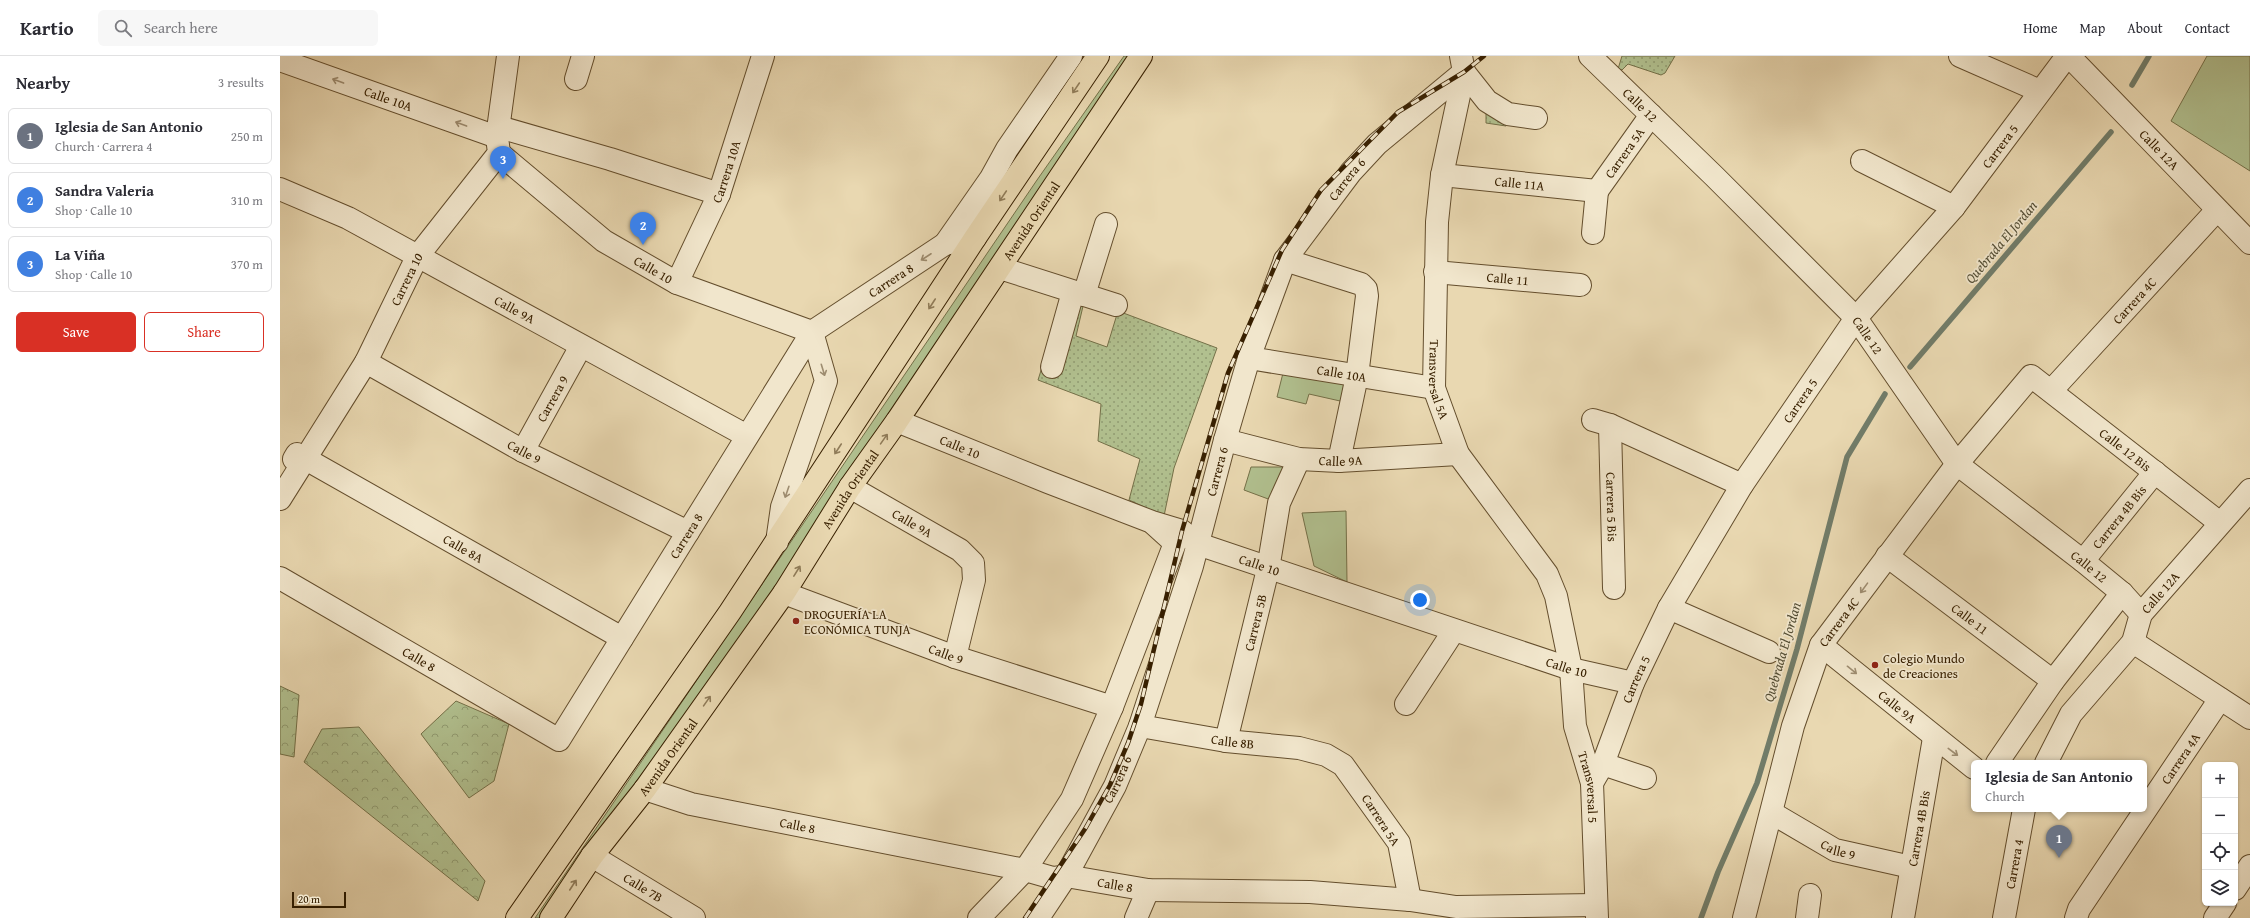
<!DOCTYPE html>
<html lang="en">
<head>
<meta charset="utf-8">
<style>
	body { margin:0; font-family:"Gentium Book Plus",serif; background:#f7f7f7; color:#2b2b33 }
	.controls { position:absolute; right:12px; bottom:12px; display:grid; overflow:hidden; border-radius:6px; box-shadow:0 1px 3px #0004 }
	.controls button { width:36px; height:36px; display:grid; place-items:center; padding:0; border:0; border-bottom:1px solid #e1e1e2; background:#fff; color:#2b2b33; font:20px sans-serif }
	.scale { position:absolute; left:12px; bottom:10px; width:54px; box-sizing:border-box; padding-left:4px; border:2px solid #382001; border-top:0; font-size:11px; line-height:14px; white-space:nowrap; color:#382001; -webkit-text-stroke:3px #f1e6cc; paint-order:stroke }
	.you { position:absolute; left:1140px; top:544px; width:14px; height:14px; margin:-10px; border:3px solid #fff; border-radius:50%; background:#1a73e8; box-shadow:0 0 0 6px #1a73e833 }
	.badge { display:grid; place-items:center; width:26px; height:26px; border-radius:50%; background:#d93025; color:#fff; font-size:13px; font-weight:700 }
	.pin { position:absolute; translate:-50% -33px; filter:drop-shadow(0 1px 2px #0008) }
	.pin::after { content:''; position:absolute; top:21px; width:14px; height:12px; background:inherit; clip-path:polygon(0 0,100% 0,50% 100%) }
	.popup { position:absolute; left:1691px; top:704px; width:176px; height:52px; box-sizing:border-box; display:grid; place-content:center; border-radius:6px; background:#fff; filter:drop-shadow(0 1px 3px #0005); font-size:13px; white-space:nowrap; color:#7c7c81 }
	.popup b { font-size:15px; color:#2b2b33 }
	.popup::after { content:''; position:absolute; left:50%; top:100%; margin-left:-8px; border:8px solid transparent; border-top-color:#fff }
	.list { margin:0; padding:0; list-style:none }
	h2 { display:flex; justify-content:space-between; align-items:center; height:52px; margin:0; padding:0 16px; font-size:17px }
	h2 small { font-size:13px; font-weight:400; color:#7c7c81 }
	.list li { display:grid; grid-template-columns:26px 1fr auto; gap:12px; align-items:center; box-sizing:border-box; height:56px; margin:0 8px 8px; padding:0 8px; border:1px solid #e1e1e2; border-radius:6px }
	.list b { display:block; font-size:15px; white-space:nowrap }
	.list p { margin:0; font-size:13px; white-space:nowrap; color:#7c7c81 }
	.list em { font-size:13px; font-style:normal; color:#7c7c81 }
	.actions { display:flex; gap:8px; padding:12px 16px }
	.actions a { flex:1; padding:9px 0; border:1px solid #d93025; border-radius:6px; text-align:center; font-size:14px; color:#d93025 }
	.actions .main { background:#d93025; color:#fff }
	.icon { flex:none; width:22px; height:22px; fill:none; stroke:currentColor; stroke-width:2; stroke-linecap:round; stroke-linejoin:round }
	.map { position:relative; flex:none; width:1970px; height:862px; overflow:hidden }
	header { display:flex; align-items:center; gap:24px; box-sizing:border-box; height:56px; padding:0 20px; background:#fff; border-bottom:1px solid #e1e1e2 }
	header strong { font-size:19px }
	nav { display:flex; gap:22px; margin-inline-start:auto; font-size:14px }
	.search { width:280px; height:36px; background:#f7f7f7; display:flex; align-items:center; gap:10px; box-sizing:border-box; padding:0 14px; border-radius:6px; color:#7c7c81; font-size:15px }
	main { display:flex }
	aside { flex:1; background:#fff }
	.map>svg:first-child { display:block }
	.green { fill:#b1c08f; stroke:#747048 }
	.forest { fill:url(#forest-crowns); stroke:#747048 }
	.park { fill:url(#park-dots); stroke:#747048 }
	.lines { fill:none; stroke-linecap:round; stroke-linejoin:round }
	.stream { stroke:#717c69; stroke-width:5.5 }
	.minor-casing { stroke:#644e2d; stroke-width:24 }
	.major-casing { stroke:#382001; stroke-width:24 }
	.minor { stroke:#f1e6cc; stroke-width:22 }
	.major { stroke:#e9d8b1; stroke-width:22 }
	.rail-casing { stroke:#382001; stroke-width:4.5 }
	.rail { stroke:#f1e6cc; stroke-width:3; stroke-dasharray:9; stroke-linecap:butt }
	.oneway { stroke:#9e8d71 }
	.oneway2 { stroke:#907c59 }
	.poi-dot { fill:#8f2418; stroke:#f1e6cc; stroke-width:1.5 }
	.labels { text-anchor:middle; dominant-baseline:central; stroke-width:3.5; stroke-linejoin:round; paint-order:stroke }
	.street-label { font-size:13px; fill:#382001; stroke:#f1e6cc }
	.poi-label { font-size:13px; fill:#382001; stroke:#f1e6cc; text-anchor:start }
	.water-label { font-size:14px; font-style:italic; fill:#544e35; stroke:#f1e6cc }
</style>
</head>
<body>
<header>
<strong>Kartio</strong>
<div class="search"><svg class="icon" aria-label="search" viewBox="0 0 24 24"><circle cx="10" cy="10" r="6"/><path d="M15 15l6 6"/></svg>Search here</div>
<nav><a>Home</a><a>Map</a><a>About</a><a>Contact</a></nav>
</header>
<main>
<aside>
<h2>Nearby<small>3 results</small></h2>
<ul class="list">
<li><span class="badge" style="background:#6b7280">1</span><div><b>Iglesia de San Antonio</b><p>Church · Carrera 4</p></div><em>250 m</em></li>
<li><span class="badge" style="background:#3f7fe0">2</span><div><b>Sandra Valeria</b><p>Shop · Calle 10</p></div><em>310 m</em></li>
<li><span class="badge" style="background:#3f7fe0">3</span><div><b>La Viña</b><p>Shop · Calle 10</p></div><em>370 m</em></li>
</ul>
<div class="actions"><a class="main">Save</a><a>Share</a></div>
</aside>
<div class="map">
<svg width="1970" height="862" viewBox="0 0 1970 862">
	<defs>
		<pattern id="forest-crowns" width="20" height="18" patternUnits="userSpaceOnUse"><rect width="20" height="18" fill="#b1c08f"/><path d="M2 6a3 3 0 1 1 6 0M12 15a3 3 0 1 1 6 0" fill="none" stroke="#919c72"/></pattern>
		<pattern id="park-dots" width="8" height="8" patternUnits="userSpaceOnUse"><rect width="8" height="8" fill="#b1c08f"/><path d="M2 2h.1M6 6h.1" fill="none" stroke="#919c72" stroke-width="1.8" stroke-linecap="round"/></pattern>
	</defs>
	<rect width="100%" height="100%" fill="#e9d8b1"/>
	<filter id="stains"><feTurbulence type="fractalNoise" baseFrequency=".005" numOctaves="4"/><feColorMatrix values="0 0 0 0 .2 0 0 0 0 .09 0 0 0 0 .02 0 0 0 .5 -.17"/></filter>
	<radialGradient id="worn" r=".72"><stop offset=".6" stop-color="#630" stop-opacity="0"/><stop offset="1" stop-color="#630" stop-opacity=".3"/></radialGradient>
	<path class="green" d="M844,0H863L272,862H255L757,124Z
		M1927,0H1970V115L1891,65Z
		M1006,305L1075,321L1069,347L1029,338L1026,348L997,341Z
		M971,411H1012L999,447L964,434Z
		M1066,455L1067,526L1034,510L1022,457Z"/>
	<path class="forest" d="M0,630L19,639L14,701L0,698Z
		M176,645L229,668L214,725L189,742L141,678Z
		M79,671L205,825L198,845L24,706L42,673Z"/>
	<path class="park" d="M1342,0H1395L1385,17L1381,19L1348,8L1342,14L1338,13Z
		M1206,50L1227,60L1226,70L1206,67Z
		M785,238L804,246L796,280L827,291L838,255L937,292L894,412L884,460L849,444L860,403L818,385L821,348L758,324Z"/>
	<g class="lines">
		<path class="stream" d="M1852,29L1869,0
			M1630,311L1831,76
			M1421,862L1438,816L1477,727L1517,593L1567,401L1605,338"/>
		<defs>
			<g id="minor">
				<path id="s1" d="M1181,0L1184,16L1162,119L1157,166L1154,332L1178,398L1267,518L1276,540L1291,613L1295,670L1312,727L1317,862"/>
				<path id="s2" d="M1310,0L1435,121L1576,262L1677,408L1803,505L1842,537L1861,558"/>
				<path d="M1680,0L1760,35"/>
				<path id="s3" d="M1789,0L1970,187"/>
				<path id="s4" d="M0,4L217,81"/>
				<path d="M296,23L303,0"/>
				<path d="M219,71L330,103L439,138"/>
				<path id="s5" d="M219,97L324,185L397,227L532,276"/>
				<path d="M1582,105L1674,151"/>
				<path id="s6" d="M1162,119L1317,135"/>
				<path id="s7" d="M0,133L68,162L467,380"/>
				<path id="s8" d="M1317,135L1371,59"/>
				<path d="M1313,177L1317,135"/>
				<path d="M665,188L711,122L727,93L791,0"/>
				<path d="M1005,204L1081,228L1086,233L1087,240L1077,320L1059,405"/>
				<path d="M720,212L836,249"/>
				<path id="s9" d="M1155,216L1300,229"/>
				<path id="s10" d="M397,227L439,138L483,0"/>
				<path d="M804,239L826,168"/>
				<path id="s11" d="M969,302L1154,332"/>
				<path id="s12" d="M86,306L243,395L408,476"/>
				<path d="M772,311L793,236"/>
				<path id="s13" d="M1771,335L1937,154"/>
				<path d="M1313,364L1330,369L1462,429"/>
				<path id="s14" d="M617,365L768,426L872,466L902,475L918,488L1291,613L1353,627"/>
				<path id="s15" d="M1330,369L1334,532"/>
				<path id="s16" d="M945,384L1019,403L1059,405L1178,398"/>
				<path id="s17" d="M243,395L301,290"/>
				<path id="s18" d="M14,403L17,398L342,582"/>
				<path id="s19" d="M570,431L680,494L693,507L694,524L675,601"/>
				<path id="s20" d="M0,443L86,306L137,201L219,97L217,81L228,0"/>
				<path d="M497,486L502,451L546,325L532,276"/>
				<path id="s21" d="M1607,500L1773,625"/>
				<path id="s22" d="M1803,505L1875,416"/>
				<path id="s23" d="M0,522L279,684L532,276L665,188L695,182"/>
				<path id="s24" d="M504,537L675,601L832,651"/>
				<path d="M1389,552L1489,596"/>
				<path d="M1853,586L1970,662"/>
				<path id="s25" d="M1541,589L1694,712"/>
				<path d="M1126,648L1173,576"/>
				<path id="s26" d="M860,670L946,685L1019,692L1046,699L1063,709L1119,787L1130,844"/>
				<path id="s27" d="M946,685L988,513L999,447L1019,403"/>
				<path d="M1717,707L1773,625L1842,537"/>
				<path id="s28" d="M1766,707L1791,658L1853,586L1861,558L1970,434"/>
				<path d="M1323,708L1365,722"/>
				<path id="s29" d="M1312,727L1323,708L1353,627L1389,552L1462,429L1576,262L1674,151L1787,0"/>
				<path id="s30" d="M365,733L411,748L745,814L773,822L786,820L868,834L1030,836L1130,844L1176,851L1315,849"/>
				<path id="s31" d="M1492,757L1555,794L1631,811"/>
				<path id="s32" d="M312,800L414,862"/>
				<path d="M1955,833L1970,810"/>
				<path d="M699,862L745,814L792,743L832,651L895,487L874,468"/>
				<path id="s33" d="M758,862L786,820L835,730L860,670L912,510L945,384L969,302L1005,204L1071,116L1097,88L1184,16L1207,45L1228,58L1256,62"/>
				<path d="M856,862L868,834"/>
				<path id="s34" d="M1464,862L1513,670L1541,589L1677,408L1751,320L1940,467"/>
				<path d="M1527,862L1530,839"/>
				<path id="s35" d="M1623,862L1654,682"/>
				<path id="s36" d="M1724,862L1744,753"/>
				<path id="s37" d="M1796,862L1799,853L1940,643"/>
				<path d="M1935,862L1945,847"/>
			</g>
			<g id="major">
				<path d="M237,862L450,556L695,182L818,0"/>
				<path id="s38" d="M271,862L312,800L365,733L504,537L570,431L617,365L861,0"/>
			</g>
		</defs>
		<use href="#minor" class="minor-casing"/>
		<use href="#major" class="major-casing"/>
		<use href="#minor" class="minor"/>
		<use href="#major" class="major"/>
		<defs>
			<path id="rail" d="M745,862L805,773L830,729L848,687L861,648L902,475L948,317L1002,194L1041,134L1118,56L1184,16L1204,0"/>
		</defs>
		<use href="#rail" class="rail-casing"/>
		<use href="#rail" class="rail"/>
	</g>
	<defs><path id="oneway-shaft" d="M-6 0H5M1.5-3L5.5 0L1.5 3" fill="none" stroke-width="1.6" stroke-linecap="round" stroke-linejoin="round"/></defs>
	<g class="oneway">
		<use href="#oneway-shaft" transform="translate(58 25) rotate(-160)"/>
		<use href="#oneway-shaft" transform="translate(181 68) rotate(-160)"/>
		<use href="#oneway-shaft" transform="translate(646 201) rotate(147)"/>
		<use href="#oneway-shaft" transform="translate(543 314) rotate(73)"/>
		<use href="#oneway-shaft" transform="translate(507 436) rotate(109)"/>
		<use href="#oneway-shaft" transform="translate(1584 532) rotate(126)"/>
		<use href="#oneway-shaft" transform="translate(1572 614) rotate(39)"/>
		<use href="#oneway-shaft" transform="translate(1673 696) rotate(37)"/>
	</g>
	<g class="oneway2">
		<use href="#oneway-shaft" transform="translate(796 32) rotate(124)"/>
		<use href="#oneway-shaft" transform="translate(723 140) rotate(124)"/>
		<use href="#oneway-shaft" transform="translate(652 248) rotate(123)"/>
		<use href="#oneway-shaft" transform="translate(604 383) rotate(-55)"/>
		<use href="#oneway-shaft" transform="translate(558 393) rotate(123)"/>
		<use href="#oneway-shaft" transform="translate(517 515) rotate(-58)"/>
		<use href="#oneway-shaft" transform="translate(427 645) rotate(-55)"/>
		<use href="#oneway-shaft" transform="translate(293 829) rotate(-57)"/>
	</g>
	<g class="poi-dot">
		<circle cx="516" cy="565" r="4"/>
		<circle cx="1595" cy="609" r="4"/>
	</g>
	<g class="labels">
		<g class="street-label">
			<text stroke="none"><textPath href="#s4" startOffset="115">Calle 10A</textPath></text>
			<text stroke="none"><textPath href="#s2" startOffset="70">Calle 12</textPath></text>
			<text stroke="none"><textPath href="#s29" startOffset="761">Carrera 5</textPath></text>
			<text stroke="none"><textPath href="#s3" startOffset="130">Calle 12A</textPath></text>
			<text stroke="none"><textPath href="#s8" startOffset="47">Carrera 5A</textPath></text>
			<text stroke="none"><textPath href="#s10" startOffset="122">Carrera 10A</textPath></text>
			<text stroke="none"><textPath href="#s33" startOffset="808">Carrera 6</textPath></text>
			<text stroke="none"><textPath href="#s6" startOffset="78">Calle 11A</textPath></text>
			<text stroke="none"><textPath href="#s38" startOffset="847">Avenida Oriental</textPath></text>
			<text stroke="none"><textPath href="#s5" startOffset="194">Calle 10</textPath></text>
			<text stroke="none"><textPath href="#s20" startOffset="254">Carrera 10</textPath></text>
			<text stroke="none"><textPath href="#s9" startOffset="73">Calle 11</textPath></text>
			<text stroke="none"><textPath href="#s23" startOffset="897">Carrera 8</textPath></text>
			<text stroke="none"><textPath href="#s13" startOffset="123">Carrera 4C</textPath></text>
			<text stroke="none"><textPath href="#s7" startOffset="264">Calle 9A</textPath></text>
			<text stroke="none"><textPath href="#s2" startOffset="394">Calle 12</textPath></text>
			<text stroke="none"><textPath href="#s11" startOffset="94">Calle 10A</textPath></text>
			<text stroke="none"><textPath href="#s1" startOffset="327">Transversal 5A</textPath></text>
			<text stroke="none"><textPath href="#s17" startOffset="60">Carrera 9</textPath></text>
			<text stroke="none"><textPath href="#s29" startOffset="437">Carrera 5</textPath></text>
			<text stroke="none"><textPath href="#s14" startOffset="68">Calle 10</textPath></text>
			<text stroke="none"><textPath href="#s34" startOffset="745">Calle 12 Bis</textPath></text>
			<text stroke="none"><textPath href="#s12" startOffset="182">Calle 9</textPath></text>
			<text stroke="none"><textPath href="#s16" startOffset="118">Calle 9A</textPath></text>
			<text stroke="none"><textPath href="#s33" startOffset="484">Carrera 6</textPath></text>
			<text stroke="none"><textPath href="#s38" startOffset="523">Avenida Oriental</textPath></text>
			<text stroke="none"><textPath href="#s15" startOffset="82">Carrera 5 Bis</textPath></text>
			<text stroke="none"><textPath href="#s22" startOffset="57">Carrera 4B Bis</textPath></text>
			<text stroke="none"><textPath href="#s19" startOffset="72">Calle 9A</textPath></text>
			<text stroke="none"><textPath href="#s23" startOffset="563">Carrera 8</textPath></text>
			<text stroke="none"><textPath href="#s18" startOffset="197">Calle 8A</textPath></text>
			<text stroke="none"><textPath href="#s14" startOffset="391">Calle 10</textPath></text>
			<text stroke="none"><textPath href="#s2" startOffset="718">Calle 12</textPath></text>
			<text stroke="none"><textPath href="#s28" startOffset="208">Calle 12A</textPath></text>
			<text stroke="none"><textPath href="#s21" startOffset="104">Calle 11</textPath></text>
			<text stroke="none"><textPath href="#s27" startOffset="122">Carrera 5B</textPath></text>
			<text stroke="none"><textPath href="#s34" startOffset="313">Carrera 4C</textPath></text>
			<text stroke="none"><textPath href="#s24" startOffset="173">Calle 9</textPath></text>
			<text stroke="none"><textPath href="#s23" startOffset="161">Calle 8</textPath></text>
			<text stroke="none"><textPath href="#s14" startOffset="715">Calle 10</textPath></text>
			<text stroke="none"><textPath href="#s29" startOffset="113">Carrera 5</textPath></text>
			<text stroke="none"><textPath href="#s25" startOffset="98">Calle 9A</textPath></text>
			<text stroke="none"><textPath href="#s26" startOffset="94">Calle 8B</textPath></text>
			<text stroke="none"><textPath href="#s38" startOffset="199">Avenida Oriental</textPath></text>
			<text stroke="none"><textPath href="#s37" startOffset="191">Carrera 4A</textPath></text>
			<text stroke="none"><textPath href="#s33" startOffset="160">Carrera 6</textPath></text>
			<text stroke="none"><textPath href="#s1" startOffset="773">Transversal 5</textPath></text>
			<text transform="translate(1101 764) rotate(57)">Carrera 5A</text>
			<text stroke="none"><textPath href="#s30" startOffset="157">Calle 8</textPath></text>
			<text stroke="none"><textPath href="#s35" startOffset="91">Carrera 4B Bis</textPath></text>
			<text stroke="none"><textPath href="#s31" startOffset="76">Calle 9</textPath></text>
			<text stroke="none"><textPath href="#s36" startOffset="55">Carrera 4</textPath></text>
			<text stroke="none"><textPath href="#s30" startOffset="481">Calle 8</textPath></text>
			<text stroke="none"><textPath href="#s32" startOffset="60">Calle 7B</textPath></text>
		</g>
		<g class="poi-label">
			<text x="524" y="558">DROGUERÍA LA<tspan x="524" dy="15">ECONÓMICA TUNJA</tspan></text>
			<text x="1603" y="602">Colegio Mundo<tspan x="1603" dy="15">de Creaciones</tspan></text>
		</g>
		<g class="water-label">
			<text transform="translate(1721 186) rotate(-50)">Quebrada El Jordan</text>
			<text transform="translate(1502 596) rotate(-74)">Quebrada El Jordan</text>
		</g>
	</g>
	<rect width="100%" height="100%" filter="url(#stains)"/>
	<rect width="100%" height="100%" fill="url(#worn)"/>
</svg>
<div class="controls">
<button>+</button>
<button>−</button>
<button><svg class="icon" aria-label="locate" viewBox="0 0 24 24"><circle cx="12" cy="12" r="6"/><path d="M12 2v4M12 18v4M2 12h4M18 12h4"/></svg></button>
<button><svg class="icon" aria-label="layers" viewBox="0 0 24 24"><path d="M12 4l9 5-9 5-9-5zM3 14l9 5 9-5"/></svg></button>
</div>
<div class="scale">20 m</div>
<div class="you"></div>
<div class="pin badge" style="left:1779px;top:802px;background:#6b7280">1</div>
<div class="popup"><b>Iglesia de San Antonio</b>Church</div>
<div class="pin badge" style="left:363px;top:189px;background:#3f7fe0">2</div>
<div class="pin badge" style="left:223px;top:123px;background:#3f7fe0">3</div>
</div>
</main>
</body>
</html>
